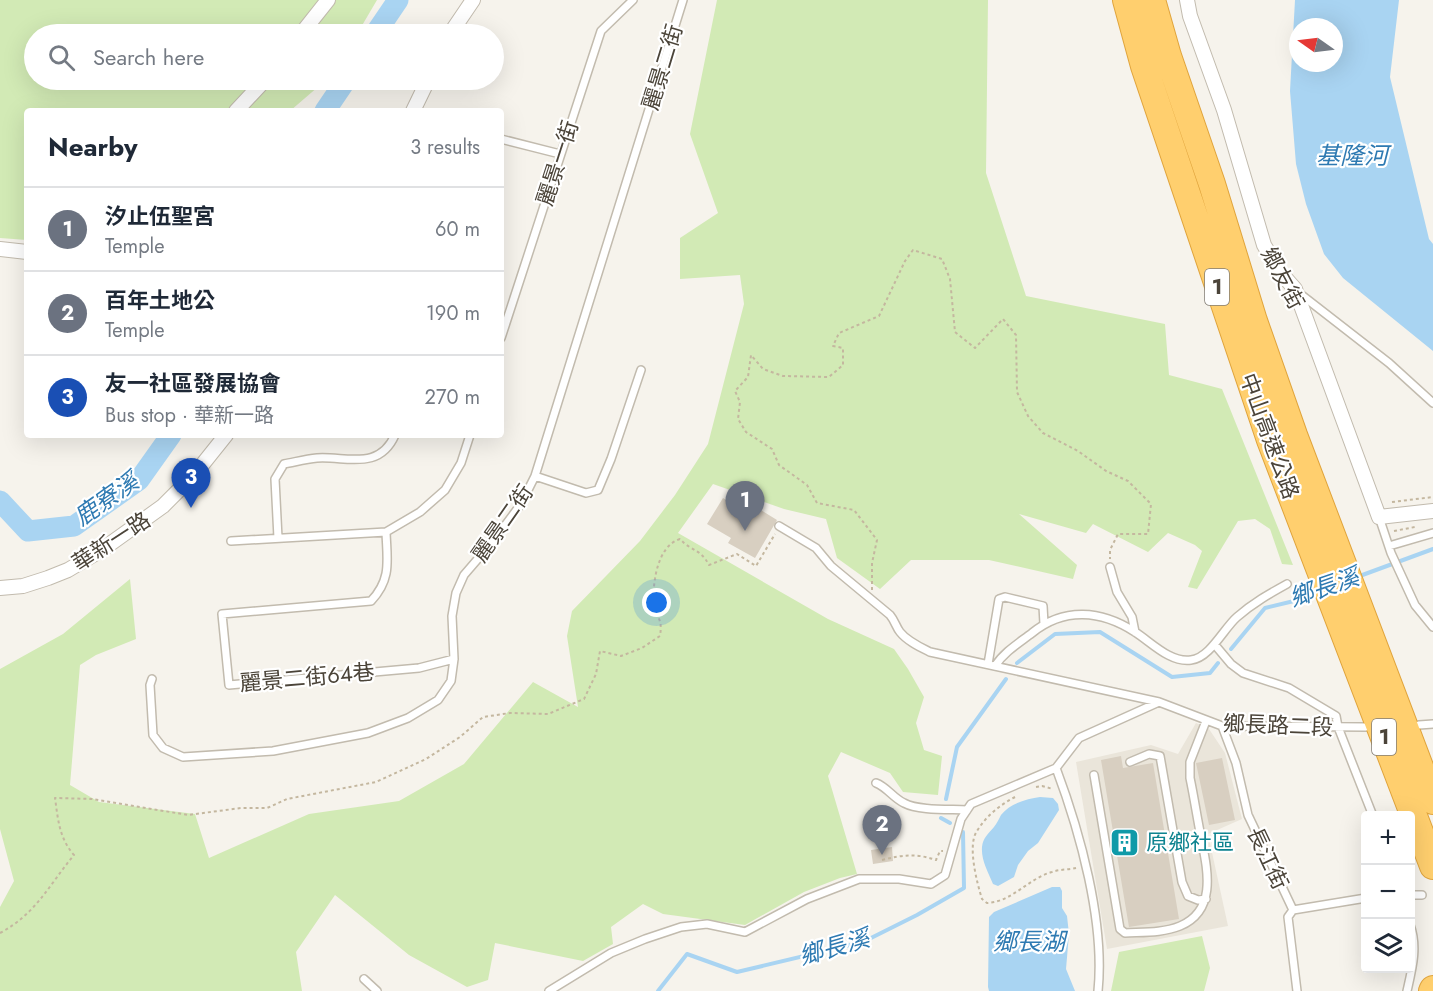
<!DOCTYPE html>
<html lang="en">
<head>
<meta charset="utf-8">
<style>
	body { margin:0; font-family:Jost,"Noto Sans TC",sans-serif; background:#f6f6f7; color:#1f2937 }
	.controls { position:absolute; right:18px; bottom:18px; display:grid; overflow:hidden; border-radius:6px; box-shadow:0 6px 24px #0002 }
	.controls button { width:54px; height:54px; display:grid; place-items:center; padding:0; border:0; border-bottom:2px solid #e0e1e3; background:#fff; color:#1f2937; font:30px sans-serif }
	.compass { position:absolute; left:1289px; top:18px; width:54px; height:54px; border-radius:50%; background:#fff; box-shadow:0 6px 24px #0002; rotate:284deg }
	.you { position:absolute; left:657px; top:603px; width:21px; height:21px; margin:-15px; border:4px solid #fff; border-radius:50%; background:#1a73e8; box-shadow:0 0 0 9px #1a73e833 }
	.badge { display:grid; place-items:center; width:39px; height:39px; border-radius:50%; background:#db2777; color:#fff; font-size:20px; font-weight:700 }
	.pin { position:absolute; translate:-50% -50px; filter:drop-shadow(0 2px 3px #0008) }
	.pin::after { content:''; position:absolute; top:32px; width:21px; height:18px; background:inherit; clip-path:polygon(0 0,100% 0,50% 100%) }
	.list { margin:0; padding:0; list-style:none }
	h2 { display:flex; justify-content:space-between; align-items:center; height:78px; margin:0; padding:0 24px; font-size:26px }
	h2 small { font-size:20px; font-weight:400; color:#747a83 }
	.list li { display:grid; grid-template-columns:39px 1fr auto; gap:18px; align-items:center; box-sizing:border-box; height:84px; padding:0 24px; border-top:2px solid #e0e1e3 }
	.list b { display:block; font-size:22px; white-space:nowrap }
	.list p { margin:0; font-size:20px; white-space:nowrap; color:#747a83 }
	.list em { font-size:20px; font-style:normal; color:#747a83 }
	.icon { flex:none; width:33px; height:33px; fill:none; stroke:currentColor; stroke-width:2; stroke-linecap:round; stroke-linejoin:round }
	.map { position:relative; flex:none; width:1433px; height:991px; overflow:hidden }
	.search { position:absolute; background:#fff; box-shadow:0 6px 24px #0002; left:24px; top:24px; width:480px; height:66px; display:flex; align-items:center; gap:15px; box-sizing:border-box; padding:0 21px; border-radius:33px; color:#747a83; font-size:22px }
	.panel { position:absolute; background:#fff; box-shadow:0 6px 24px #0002; left:24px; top:108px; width:480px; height:330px; border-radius:6px }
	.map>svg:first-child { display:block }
	.residential { fill:#eae5da }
	.green { fill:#d2eab5 }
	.water { fill:#a9d4f2; fill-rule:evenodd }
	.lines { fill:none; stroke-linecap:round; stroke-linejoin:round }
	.stream { stroke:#a9d4f2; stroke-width:4 }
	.river { stroke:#a9d4f2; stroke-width:21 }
	.building { fill:#d8cfc1 }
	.lane-casing { stroke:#c2bbae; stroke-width:10 }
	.street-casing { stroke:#c2bbae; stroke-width:16 }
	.highway-casing { stroke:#e0a43c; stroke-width:28 }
	.path { stroke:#c4b79f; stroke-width:2; stroke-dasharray:3 3; stroke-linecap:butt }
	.lane { stroke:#fff; stroke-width:7 }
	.street { stroke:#fff; stroke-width:14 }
	.highway { stroke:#ffcf6e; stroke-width:26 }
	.labels { text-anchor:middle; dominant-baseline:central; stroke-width:4.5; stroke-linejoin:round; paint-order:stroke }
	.shield { fill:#fff; stroke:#817c74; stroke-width:1.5 }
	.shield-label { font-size:21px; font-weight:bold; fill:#4b4439 }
	.street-label { font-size:22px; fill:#4b4439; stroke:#fff }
	.culture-label { font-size:22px; fill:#0d838f; stroke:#fff; text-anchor:start }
	.water-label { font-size:24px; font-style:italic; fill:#2e7ab2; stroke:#fff }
</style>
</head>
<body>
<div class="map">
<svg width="1433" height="991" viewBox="0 0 1433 991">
	<rect width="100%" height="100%" fill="#f6f3ec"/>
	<path class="residential" d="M1196,723L1209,729L1225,753L1242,819L1208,834L1228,926L1107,949L1076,762L1151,745L1178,754Z"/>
	<path class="green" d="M0,0H377L357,34H34V80H326L290,111H27V240L0,238Z
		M717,0H988L986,173L1026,296L1165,324L1169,375L1222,389L1293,565L1282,564L1270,529L1255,519L1238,521L1197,589L1188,587L1202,551L1195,545L1168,533L1148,552L1093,524L1086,533L1019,514L1077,565L1073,579L989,560H911L880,589L837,558L826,519L784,509L713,484L678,533L828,619L894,649L908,669L924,697L916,723L924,750L942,756L938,795L903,792L890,773L841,752L828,776L857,874L840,878L804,892L745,925L663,914L643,904L611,927L613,944L583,961L495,943L488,980L467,987L409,955L335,895L296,952L302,991H0V907L14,881L0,829V669L63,634L130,579L136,639L96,655L80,665L70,785L99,802L195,814L209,858L309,814L399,801L464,764L533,682L578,707L567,636L572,611L640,541L675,495L708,444L744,304L740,275L680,279V238L718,213L690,134Z
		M1202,936L1210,968L1204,991H1111L1119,952Z"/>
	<path class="water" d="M1295,0H1399L1390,77L1429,239L1433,244V351L1343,278L1324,254L1306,204L1296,164L1290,91ZM1298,27H1334V63H1298Z
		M1040,797L1053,798L1058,804L1059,810L1038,843L1028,851L1018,865L1014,877L998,886L993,884C988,872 981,860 982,847C983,838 988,834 994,827C997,823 999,819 1001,815C1010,803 1027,799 1040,797Z
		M1052,887H1060L1062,891V908L1067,916L1069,934L1066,969L1075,991H989L988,987L989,917L994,912Z"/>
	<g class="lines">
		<path class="stream" d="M1357,577L1433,549
			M1231,649L1265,608L1294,601L1320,591
			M1017,663L1055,634L1100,632L1172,677L1210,673L1218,663
			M946,799L957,747L1006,679
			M941,818L950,823
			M658,991L687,954L737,972L863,942L917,915L964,888L963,832"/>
		<path class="river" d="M375,34L398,0
			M325,111L346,80
			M0,501L28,531L74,526L139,480L171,435"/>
	</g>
	<path class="building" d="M723,498L746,512L751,504L777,520L755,558L728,543L731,538L707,524Z
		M1121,756L1123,768L1153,763L1179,919L1129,927L1101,760Z
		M1222,758L1235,820L1209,825L1196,763Z
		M892,847L893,861L873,864L871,850Z"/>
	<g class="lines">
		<defs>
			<path id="lane" d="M501,139L560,154
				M1299,293L1389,363L1433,403
				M501,338L601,31L633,0
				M535,476L586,493L598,490L611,459L641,370
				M1379,517L1391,553L1415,605L1433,627
				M779,526L816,548L831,566L890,615C895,621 896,627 900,632C907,641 920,647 930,652L1159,702
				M386,532C387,560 392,579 371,601L222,614L229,685L419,668L454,659
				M278,538L275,479L284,464C295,462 306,459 317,458C347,456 379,471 395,435
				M231,541L386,532L420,512L445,490L461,463L470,435
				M1389,546L1433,533
				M1110,567L1117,592L1132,617L1135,632
				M1215,645L1231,664L1243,673L1289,688L1336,716L1338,727L1373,816
				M988,664L999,599L1005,597L1043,606L1044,624
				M995,666C1004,652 1019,643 1032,633C1064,607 1101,610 1135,632C1151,642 1170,663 1191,660C1210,658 1224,628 1237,617C1253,603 1269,594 1287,584
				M152,679L150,685L153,735L163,748L183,757L273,751L368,733L408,718L438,700L451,681L454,659L452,616L456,593L464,575L495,539L521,504L535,476L683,0
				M1419,725L1433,724
				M1222,726L1236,763L1248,815L1293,910L1288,917L1297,991
				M1130,762L1149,754L1160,756L1182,882L1188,896L1198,900L1206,899
				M1056,768C1080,832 1105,922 1098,991
				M1094,775L1120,929L1125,933C1143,932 1163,933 1180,926C1218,910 1207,868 1201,837C1197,817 1194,797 1190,778V762L1206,721
				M876,783C887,787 893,798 904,803C919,811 950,809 967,810
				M1410,895H1422
				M1293,910L1366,898
				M364,979L377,991
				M549,991L611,953L645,939L681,927L707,924L745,932L807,899L859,879H899L931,884L945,875L961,819L971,804L1056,768L1079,738L1159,702L1222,726L1366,727
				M1407,991C1412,969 1418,947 1410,925"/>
			<path id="street" d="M1187,0L1190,16L1224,110L1264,245L1280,272L1295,289L1379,517L1433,511
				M301,34L328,0
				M450,34L473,0
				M236,111L265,80
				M413,111L428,80
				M0,249L27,252
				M0,588L23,586L48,578L68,570L103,549L163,506L194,475L226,435"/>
			<path id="highway" d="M1126,0L1144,66L1270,440L1433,866
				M1152,0L1168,56L1212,184L1254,321L1294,435L1433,801
				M1432,991L1433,989"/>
		</defs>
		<use href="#lane" class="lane-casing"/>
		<use href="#street" class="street-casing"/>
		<use href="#highway" class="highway-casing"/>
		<path class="path" d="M1392,502L1433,497
			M1394,531L1415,527
			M872,590V563L877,540L854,510L817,503L807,485L779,465L772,449L746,432L738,419L740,402L735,391L748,377L751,355L763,369L783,376L829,377L843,365V348L833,346L839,333L879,316L905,261L913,250L942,259L950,279L955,332L975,348L1003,319L1016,335L1017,392L1028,416L1043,433L1078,451L1106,471L1128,481L1151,504L1148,534H1118L1110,550V559
			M1036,787L1042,786L1053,789
			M1015,797C1000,805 986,816 977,831C967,845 977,883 982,899L987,903C1012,902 1029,878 1052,872C1060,869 1068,870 1076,868
			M882,860C902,855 916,853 936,860L940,851H943
			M0,933C36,914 49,885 74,855C59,838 58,819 55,798L92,799L188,815L241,808H267L287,799L376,782L426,759L460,737L483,717L510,713L548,714L584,699L596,674L600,651L621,656L642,648L660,636C663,616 656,620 654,605C652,584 657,546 680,539C692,552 700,548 709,565L737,554L756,566L775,534"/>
		<use href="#lane" class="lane"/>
		<use href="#street" class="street"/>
		<use href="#highway" class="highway"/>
	</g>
	<defs>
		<symbol id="building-square" viewBox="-11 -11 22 22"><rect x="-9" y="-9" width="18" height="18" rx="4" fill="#0f9aa8" stroke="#fff"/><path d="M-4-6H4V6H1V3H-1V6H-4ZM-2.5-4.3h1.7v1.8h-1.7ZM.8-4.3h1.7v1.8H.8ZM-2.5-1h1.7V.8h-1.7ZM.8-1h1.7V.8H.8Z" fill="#fff"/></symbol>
	</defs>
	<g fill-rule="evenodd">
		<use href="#building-square" x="1108" y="826" width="33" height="33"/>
	</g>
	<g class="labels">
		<g class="shield">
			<rect x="1205" y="269" width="24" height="36" rx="4.5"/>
			<rect x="1372" y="719" width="24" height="36" rx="4.5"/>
		</g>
		<g class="shield-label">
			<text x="1217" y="287">1</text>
			<text x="1384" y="737">1</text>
		</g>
		<g class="street-label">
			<text transform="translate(662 67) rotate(-73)">麗景二街</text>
			<text transform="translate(557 163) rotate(-72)">麗景一街</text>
			<text transform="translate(1283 278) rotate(62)">鄉友街</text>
			<text transform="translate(1270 436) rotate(70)">中山高速公路</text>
			<text transform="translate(502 523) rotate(-55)">麗景二街</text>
			<text transform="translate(111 541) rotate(-33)">華新一路</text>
			<text transform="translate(307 677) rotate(-5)">麗景二街64巷</text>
			<text transform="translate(1278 725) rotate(2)">鄉長路二段</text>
			<text transform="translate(1268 858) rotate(65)">長江街</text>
		</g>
		<g class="culture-label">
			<text x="1146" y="842">原鄉社區</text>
		</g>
		<g class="water-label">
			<text x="1352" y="155">基隆河</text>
			<text transform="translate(106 499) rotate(-35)">鹿寮溪</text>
			<text transform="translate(1324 587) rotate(-19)">鄉長溪</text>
			<text x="1029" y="941">鄉長湖</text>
			<text transform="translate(834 947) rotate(-16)">鄉長溪</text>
		</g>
	</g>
</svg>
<div class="controls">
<button>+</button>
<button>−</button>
<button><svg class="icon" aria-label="layers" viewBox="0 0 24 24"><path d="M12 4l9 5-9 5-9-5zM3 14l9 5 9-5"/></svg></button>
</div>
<svg class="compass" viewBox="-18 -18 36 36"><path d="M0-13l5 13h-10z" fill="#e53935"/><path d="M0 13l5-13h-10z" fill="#747a83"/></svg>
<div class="you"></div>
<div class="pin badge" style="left:745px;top:531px;background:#6b7280">1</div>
<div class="pin badge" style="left:882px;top:855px;background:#6b7280">2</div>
<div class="pin badge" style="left:191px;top:508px;background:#1a4fb4">3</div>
<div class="search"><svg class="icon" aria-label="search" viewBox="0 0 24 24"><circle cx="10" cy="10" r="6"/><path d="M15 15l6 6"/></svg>Search here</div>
<section class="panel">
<h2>Nearby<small>3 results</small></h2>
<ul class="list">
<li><span class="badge" style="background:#6b7280">1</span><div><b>汐止伍聖宮</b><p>Temple</p></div><em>60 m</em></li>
<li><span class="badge" style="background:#6b7280">2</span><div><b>百年土地公</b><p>Temple</p></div><em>190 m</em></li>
<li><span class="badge" style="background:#1a4fb4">3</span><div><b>友一社區發展協會</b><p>Bus stop · 華新一路</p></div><em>270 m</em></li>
</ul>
</section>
</div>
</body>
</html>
